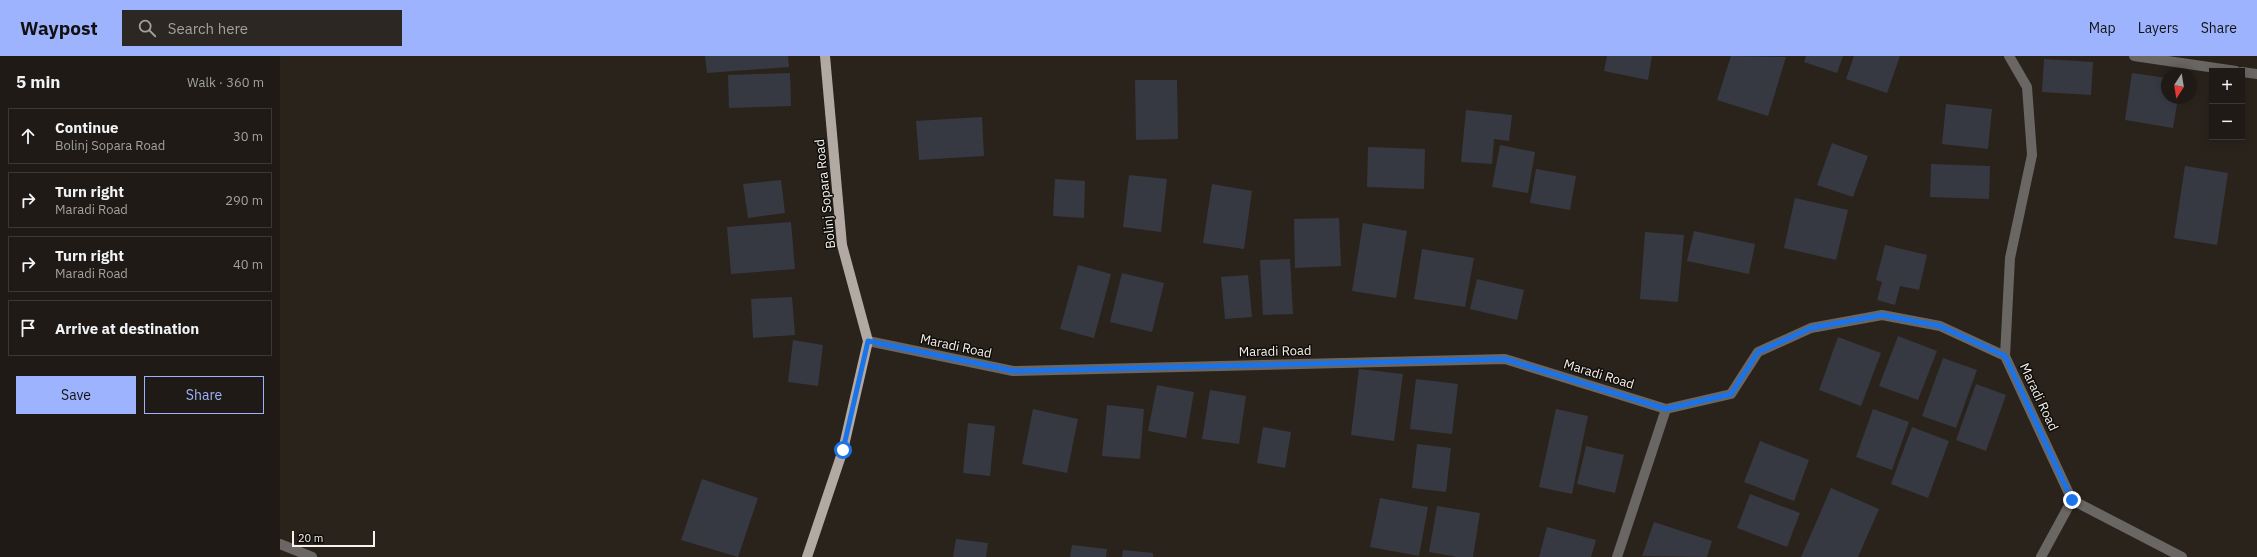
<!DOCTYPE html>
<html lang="en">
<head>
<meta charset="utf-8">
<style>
	body { margin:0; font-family:"IBM Plex Sans",sans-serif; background:#2c2722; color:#f1f3f6 }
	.controls { position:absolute; right:12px; top:12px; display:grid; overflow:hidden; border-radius:0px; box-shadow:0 2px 10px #0003 }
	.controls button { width:36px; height:36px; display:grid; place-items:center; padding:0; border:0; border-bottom:1px solid #3c3834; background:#1f1a15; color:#f1f3f6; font:20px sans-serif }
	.compass { position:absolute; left:1881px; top:12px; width:36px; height:36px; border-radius:50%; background:#1f1a15; box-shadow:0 2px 10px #0003; rotate:192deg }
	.scale { position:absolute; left:12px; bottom:10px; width:83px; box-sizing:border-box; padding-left:4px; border:2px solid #f7f2ed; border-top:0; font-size:11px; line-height:14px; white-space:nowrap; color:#f7f2ed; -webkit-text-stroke:3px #100d0a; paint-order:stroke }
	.stop { position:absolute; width:12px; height:12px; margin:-9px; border:3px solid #1a73e8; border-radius:50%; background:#fff }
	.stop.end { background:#1a73e8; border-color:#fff; box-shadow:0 1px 4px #0008 }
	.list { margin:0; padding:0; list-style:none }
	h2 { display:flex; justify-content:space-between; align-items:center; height:52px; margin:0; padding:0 16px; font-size:17px }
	h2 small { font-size:13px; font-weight:400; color:#a1a1a0 }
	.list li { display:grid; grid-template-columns:26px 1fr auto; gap:12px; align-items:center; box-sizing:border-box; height:56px; margin:0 8px 8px; padding:0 8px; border:1px solid #3c3834; border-radius:0px }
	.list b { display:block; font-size:15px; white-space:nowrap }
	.list p { margin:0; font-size:13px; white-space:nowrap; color:#a1a1a0 }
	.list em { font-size:13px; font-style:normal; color:#a1a1a0 }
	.actions { display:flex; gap:8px; padding:12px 16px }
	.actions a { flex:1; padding:9px 0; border:1px solid #9eb3fd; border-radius:0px; text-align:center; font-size:14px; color:#9eb3fd }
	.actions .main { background:#9eb3fd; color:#111 }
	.icon { flex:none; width:22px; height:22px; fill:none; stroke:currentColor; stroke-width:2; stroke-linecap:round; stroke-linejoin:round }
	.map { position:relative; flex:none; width:1977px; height:501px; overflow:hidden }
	header { display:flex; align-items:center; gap:24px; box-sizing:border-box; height:56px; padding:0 20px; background:#9eb3fd; color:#111 }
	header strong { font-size:19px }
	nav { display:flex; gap:22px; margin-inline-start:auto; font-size:14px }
	.search { width:280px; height:36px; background:#2c2722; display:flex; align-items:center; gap:10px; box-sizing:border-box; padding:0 14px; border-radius:0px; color:#a1a1a0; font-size:15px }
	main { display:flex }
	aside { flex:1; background:#1f1a15 }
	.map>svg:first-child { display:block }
	.building { fill:#363942 }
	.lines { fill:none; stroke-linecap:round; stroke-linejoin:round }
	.minor { stroke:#6a6663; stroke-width:10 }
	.major { stroke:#b1a9a2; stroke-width:10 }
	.route { stroke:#1a73e8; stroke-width:5 }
	.labels { text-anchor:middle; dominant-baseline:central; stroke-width:3; stroke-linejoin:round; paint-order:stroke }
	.street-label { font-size:13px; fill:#f7f2ed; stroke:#100d0a }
</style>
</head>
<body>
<header>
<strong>Waypost</strong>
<div class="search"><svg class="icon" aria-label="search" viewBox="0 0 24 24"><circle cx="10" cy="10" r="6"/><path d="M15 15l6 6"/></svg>Search here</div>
<nav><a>Map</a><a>Layers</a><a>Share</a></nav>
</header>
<main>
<aside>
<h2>5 min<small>Walk · 360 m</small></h2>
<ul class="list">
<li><svg class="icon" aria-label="ahead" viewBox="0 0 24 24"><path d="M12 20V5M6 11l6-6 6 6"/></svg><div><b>Continue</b><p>Bolinj Sopara Road</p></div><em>30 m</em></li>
<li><svg class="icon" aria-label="right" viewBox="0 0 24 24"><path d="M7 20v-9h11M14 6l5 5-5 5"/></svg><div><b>Turn right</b><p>Maradi Road</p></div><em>290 m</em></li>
<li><svg class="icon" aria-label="right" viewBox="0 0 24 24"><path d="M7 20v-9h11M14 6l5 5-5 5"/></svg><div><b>Turn right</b><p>Maradi Road</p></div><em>40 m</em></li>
<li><svg class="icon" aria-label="arrive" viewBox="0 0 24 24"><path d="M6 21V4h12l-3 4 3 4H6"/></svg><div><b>Arrive at destination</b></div></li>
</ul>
<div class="actions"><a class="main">Save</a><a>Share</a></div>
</aside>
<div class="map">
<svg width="1977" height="501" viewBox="0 0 1977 501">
	<rect width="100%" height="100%" fill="#29231c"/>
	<path class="building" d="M425,0H508L509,11L427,17Z
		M1327,0H1372L1368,24L1324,15Z
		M1451,0L1506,1L1488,60L1437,44Z
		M1526,0H1563L1557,17L1524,6Z
		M1574,0H1620L1607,37L1566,23Z
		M1764,3L1813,6L1811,39L1762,36Z
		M510,17L511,50L449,52L448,19Z
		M1852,17L1887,22V42H1898L1893,72L1845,64Z
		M855,24H897L898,83L856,84Z
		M1666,48L1712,53L1708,93L1662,88Z
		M1186,54L1232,59L1229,85L1214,83L1212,108L1181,106Z
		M702,61L704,100L639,104L636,65Z
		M1552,87L1588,100L1573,141L1537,129Z
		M1220,89L1255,96L1248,137L1212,131Z
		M1088,91L1145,93L1144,133L1087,131Z
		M1651,108L1710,110L1709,143L1650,141Z
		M1905,110L1948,117L1937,189L1894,182Z
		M1256,113L1296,120L1290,154L1250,147Z
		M849,119L887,123L881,176L843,171Z
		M775,123L805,125L804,162L773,160Z
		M501,124L505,157L468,162L463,128Z
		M932,128L972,135L964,193L923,187Z
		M1515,142L1568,154L1556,204L1504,192Z
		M1059,162L1061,210L1015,212L1014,163Z
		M511,166L515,213L451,218L447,171Z
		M1083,167L1127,175L1116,242L1072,235Z
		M1414,175L1475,188L1469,218L1407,205Z
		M1365,176L1404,179L1398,246L1360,243Z
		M1605,189L1647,199L1639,234L1620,230L1615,249L1597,244L1602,226L1596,224Z
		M1142,193L1194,202L1185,251L1134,243Z
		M1010,203L1013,258L983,259L980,204Z
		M798,209L831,218L814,282L780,273Z
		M842,217L884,227L872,276L830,266Z
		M968,219L972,261L945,263L941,221Z
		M1197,223L1244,234L1237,264L1190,253Z
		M512,241L515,279L473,282L471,243Z
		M1618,280L1657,295L1638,344L1599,330Z
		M1558,281L1601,297L1581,350L1539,334Z
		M513,284L543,289L538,330L508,326Z
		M1663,302L1697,314L1676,372L1642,360Z
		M1079,313L1123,318L1114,385L1071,379Z
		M1136,323L1178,328L1172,378L1130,373Z
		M1696,328L1726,339L1706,395L1676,384Z
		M877,329L914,336L906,382L868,375Z
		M930,334L966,340L959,388L922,383Z
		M827,349L864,353L860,403L822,400Z
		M753,353L798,363L787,417L742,408Z
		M1276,353L1308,360L1292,438L1259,431Z
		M1593,353L1629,366L1612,414L1576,401Z
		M688,367L715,370L710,420L683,417Z
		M983,371L1011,376L1005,412L977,407Z
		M1632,371L1669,385L1648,442L1611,428Z
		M1480,385L1529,404L1514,445L1464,426Z
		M1137,388L1171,392L1166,436L1132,432Z
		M1306,390L1344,399L1335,437L1297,428Z
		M422,423L478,442L458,501L401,484Z
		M1551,432L1599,453L1578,501H1521Z
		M1470,438L1520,457L1507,491L1457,472Z
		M1100,442L1148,451L1139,500L1090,491Z
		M1157,450L1200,457L1193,501H1177L1149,496Z
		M1374,466L1432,485L1427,501L1362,500Z
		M1267,471L1316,484L1311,501H1259Z
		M676,483L708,487L706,501H673Z
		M792,489L827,493L826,501H790Z
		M843,494L873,497V501H842Z"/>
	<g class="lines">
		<path class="minor" d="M1854,0L1956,15
			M1962,16L1977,18
			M588,285L733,315L1225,303L1386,353L1451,338L1478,296L1531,272L1602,259L1660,270L1725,300L1792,444L1902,501
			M1725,300L1730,202L1752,99L1747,31L1729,0
			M0,488L32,501
			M1337,501L1386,353
			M1761,501L1792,444"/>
		<path class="major" d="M527,501L563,394L588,285L562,189L545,0"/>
	</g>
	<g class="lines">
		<path class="route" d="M563,394L588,285L734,315L1225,303L1386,353L1451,338L1478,296L1531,272L1602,259L1660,270L1725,300L1792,444"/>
	</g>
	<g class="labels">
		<g class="street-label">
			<text transform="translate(545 138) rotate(-96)">Bolinj Sopara Road</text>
			<text transform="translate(676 290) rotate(12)">Maradi Road</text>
			<text transform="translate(995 295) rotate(-1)">Maradi Road</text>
			<text transform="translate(1319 318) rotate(17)">Maradi Road</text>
			<text transform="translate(1759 341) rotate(65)">Maradi Road</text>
		</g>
	</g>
</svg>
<div class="controls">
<button>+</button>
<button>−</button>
</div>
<svg class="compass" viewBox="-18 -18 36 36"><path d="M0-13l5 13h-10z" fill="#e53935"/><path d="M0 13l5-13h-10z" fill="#a1a1a0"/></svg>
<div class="scale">20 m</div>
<div class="stop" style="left:563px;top:394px"></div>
<div class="stop end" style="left:1792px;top:444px"></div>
</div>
</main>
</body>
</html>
